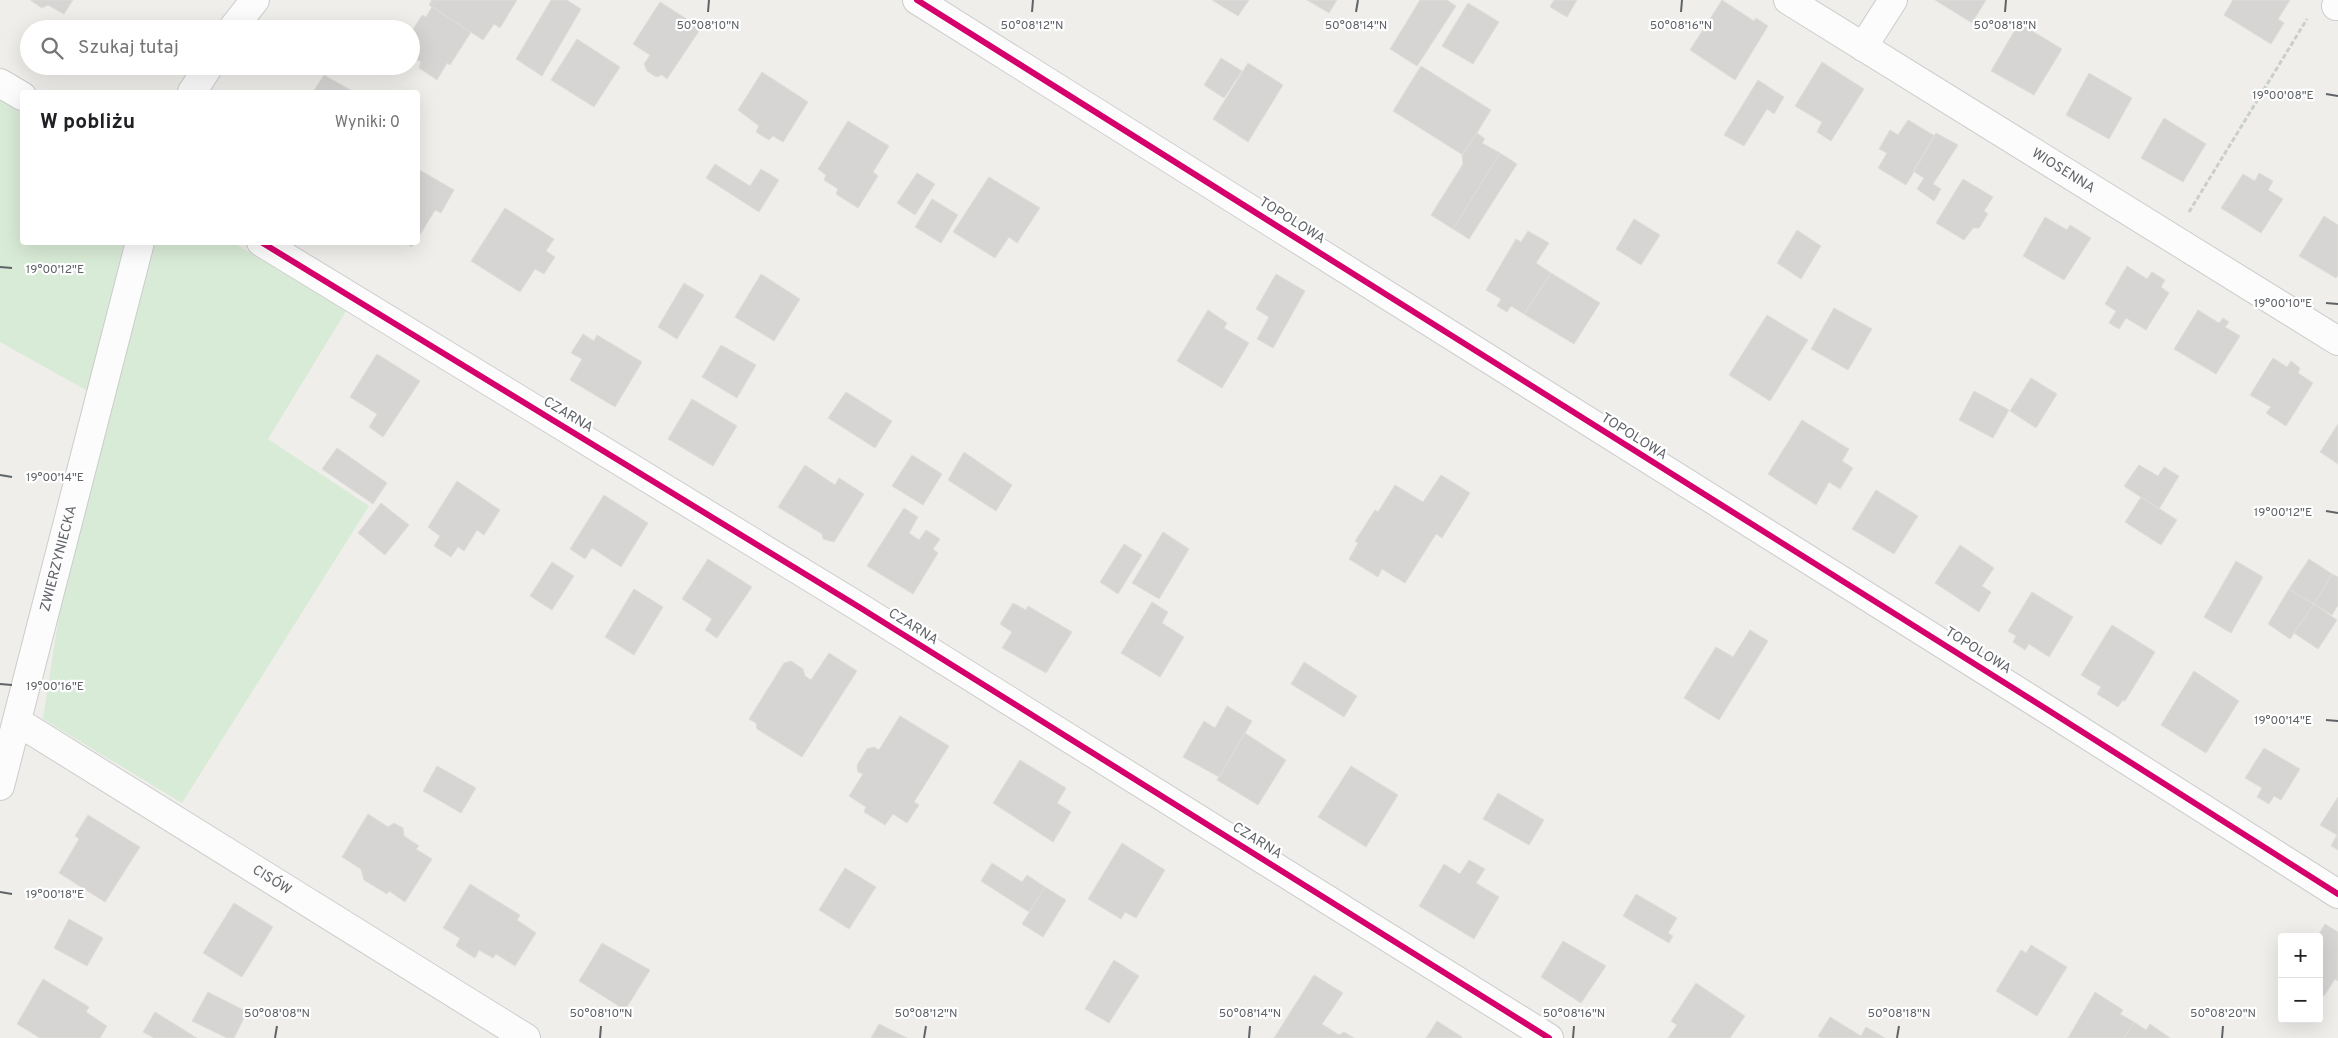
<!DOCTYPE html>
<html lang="pl">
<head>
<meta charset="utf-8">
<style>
	body { margin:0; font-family:Overpass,sans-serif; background:#f6f6f6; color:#202124 }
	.controls { position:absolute; right:15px; bottom:15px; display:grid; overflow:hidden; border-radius:5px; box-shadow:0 5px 20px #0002 }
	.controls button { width:45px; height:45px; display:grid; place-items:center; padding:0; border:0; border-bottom:1px solid #e0e0e0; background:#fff; color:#202124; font:25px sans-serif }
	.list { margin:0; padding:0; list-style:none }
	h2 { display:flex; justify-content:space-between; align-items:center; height:65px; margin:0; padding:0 20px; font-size:21px }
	h2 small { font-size:16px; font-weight:400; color:#757577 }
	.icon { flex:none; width:28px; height:28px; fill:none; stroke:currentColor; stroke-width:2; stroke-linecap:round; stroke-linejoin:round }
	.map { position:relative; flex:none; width:2338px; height:1038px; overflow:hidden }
	.search { position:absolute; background:#fff; box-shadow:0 5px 20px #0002; left:20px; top:20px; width:400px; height:55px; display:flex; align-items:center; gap:12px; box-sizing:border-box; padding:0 18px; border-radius:28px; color:#757577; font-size:19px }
	.panel { position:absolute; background:#fff; box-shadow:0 5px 20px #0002; left:20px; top:90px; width:400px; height:155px; border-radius:5px }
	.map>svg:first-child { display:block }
	.green { fill:#d8ebd6 }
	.building { fill:#d6d5d3; stroke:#deddd9 }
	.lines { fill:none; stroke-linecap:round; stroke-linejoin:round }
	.minor-casing { stroke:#cbcccc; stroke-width:30 }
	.path { stroke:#cacfcc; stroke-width:3; stroke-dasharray:5 2.5; stroke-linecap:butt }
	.minor { stroke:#fdfcfc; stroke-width:28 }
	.cycleway-casing { stroke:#fff; stroke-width:9 }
	.cycleway { stroke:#d6006c; stroke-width:6 }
	.ticks { fill:none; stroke:#5f6368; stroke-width:2 }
	.labels { text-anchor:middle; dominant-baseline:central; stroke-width:4.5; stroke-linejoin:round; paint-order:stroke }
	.street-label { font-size:14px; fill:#5f6368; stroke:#fff }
	.ticks-label { font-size:12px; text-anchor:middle; fill:#5f6368; stroke:#fff; stroke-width:4.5; stroke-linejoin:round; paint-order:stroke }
</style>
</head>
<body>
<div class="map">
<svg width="2338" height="1038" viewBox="0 0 2338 1038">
	<rect width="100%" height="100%" fill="#efeeea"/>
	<path class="green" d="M0,99L22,113V242L234,243L346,311L268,439L369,506L182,803L43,719L93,394L0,342Z"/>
	<path class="building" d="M73,0L64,14L48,5L42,8L30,0Z
		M432,0H517L500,28L494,24L483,40L429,5Z
		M551,0H567L581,9L542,76L516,59Z
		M1212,0H1249L1238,16Z
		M1307,0H1337L1329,13Z
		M1420,0H1447L1456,6L1417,66L1390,49Z
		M1554,0H1577L1567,17L1550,7Z
		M1722,0L1754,21L1756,18L1768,26L1735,80L1690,50Z
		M1935,0H1986L1972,23Z
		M2233,0H2290L2278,19L2284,23L2271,44L2224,15Z
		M660,2L701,28L667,79L662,75L656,77L647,71L644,64L650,55L633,44Z
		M1468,3L1499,22L1473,64L1442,46Z
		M432,7L471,32L450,65L447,63L437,80L419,68L421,62L411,56V33L422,15L426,17Z
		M2019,23L2062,49L2034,95L1991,71Z
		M577,39L620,67L594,107L551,80Z
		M1221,58L1242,71L1224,98L1204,85Z
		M1822,62L1864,89L1831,141L1817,132L1822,122L1795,106Z
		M1248,63L1283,85L1248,142L1213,119Z
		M1421,66L1491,110L1463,155L1393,111Z
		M762,72L808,102L783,142L773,136L769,140L756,132L759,126L738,110Z
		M2089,73L2132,98L2109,139L2066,115Z
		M324,75L354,92H313Z
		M1758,80L1784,97L1774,114L1767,109L1744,146L1724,135Z
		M2164,118L2206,144L2183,182L2141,158Z
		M1908,120L1935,136L1906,185L1878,168L1887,153L1879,149L1890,130L1898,135Z
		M848,121L889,146L873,172L878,176L858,208L836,194L838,189L824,180L826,175L818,169Z
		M1477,133L1485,139L1482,143L1500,153L1453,229L1431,215L1463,164L1462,154Z
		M1936,133L1958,145L1933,184L1941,189L1934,201L1917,189L1924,178L1913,171Z
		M1500,153L1517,164L1469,239L1453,229Z
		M715,164L750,186L761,169L779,180L759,212L706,178Z
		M418,169L454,190L441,213L435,210L418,238Z
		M917,173L935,184L915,215L897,203Z
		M2259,173L2273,181L2268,190L2283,199L2261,233L2221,208L2243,174L2255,181Z
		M989,177L1040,208L1017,243L1009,237L995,258L953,232Z
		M1963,179L1993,197L1984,211L1988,214L1979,228H1973L1964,240L1936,223Z
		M932,199L958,215L941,243L915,227Z
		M505,208L554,239L546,251L555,257L544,274L535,269L520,292L471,261Z
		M2324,216L2338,225V275L2336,278L2299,256Z
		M2045,217L2067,230L2070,225L2091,238L2064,280L2023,256Z
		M1634,219L1660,235L1641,265L1616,249Z
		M1797,230L1821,246L1801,279L1777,263Z
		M1528,231L1549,243L1536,263L1551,273L1524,314L1511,306L1507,312L1497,306L1501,299L1486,290L1516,239L1521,242Z
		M404,242H415L412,247Z
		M2127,266L2147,279L2152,272L2165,280L2161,287L2169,293L2146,330L2126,318L2119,329L2109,323L2116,311L2105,304Z
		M1551,273L1600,303L1574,344L1524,314Z
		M761,274L800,299L774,341L735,317Z
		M1276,274L1305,291L1273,348L1257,339L1269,317L1256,309Z
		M684,283L704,295L677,339L658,327Z
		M1834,308L1872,329L1848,370L1811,349Z
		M1208,310L1227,323L1224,328L1249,343L1222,388L1177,361Z
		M2198,310L2219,323L2223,318L2229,322L2225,327L2240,336L2216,374L2174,349Z
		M1767,315L1808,340L1770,401L1729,375Z
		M583,334L594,341L597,335L642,362L615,407L570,380L582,359L571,353Z
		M721,345L756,365L737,398L702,377Z
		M377,354L420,381L383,437L369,427L377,414L350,397Z
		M2273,358L2287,367L2291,361L2300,368L2298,373L2313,383L2286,426L2266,413L2271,407L2250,395Z
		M2031,378L2057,394L2036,428L2010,411Z
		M1974,391L2009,410L1993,438L1959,420Z
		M846,392L892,421L875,448L828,418Z
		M692,399L737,426L713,466L668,439Z
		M1802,420L1849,449L1842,461L1853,468L1840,489L1829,482L1816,505L1768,474Z
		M2338,424V464L2320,452Z
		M337,448L387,483L373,504L322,469Z
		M964,452L1012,485L996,511L948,480Z
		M912,455L942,474L923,505L892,486Z
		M805,465L835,485L839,478L864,494L834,542L823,539L822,534L778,507Z
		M2139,465L2158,476L2164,467L2179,476L2159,509L2124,486Z
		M1441,475L1470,493L1442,538L1436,534L1405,583L1382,569L1378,577L1349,559L1358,543L1355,541L1375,510L1378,512L1395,485L1423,502Z
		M457,481L500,510L484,535L477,530L464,551L458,547L451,557L434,546L440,536L428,527Z
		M1876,490L1918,516L1894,554L1852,529Z
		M604,495L648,523L621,567L592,548L585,559L570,549Z
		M2141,497L2177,520L2161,545L2125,522Z
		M381,503L409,525L385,555L358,533Z
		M904,508L918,517L909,533L919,540L926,530L940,539L933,549L938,553L913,594L867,566Z
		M1163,532L1189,549L1159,599L1132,583Z
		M1124,544L1142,555L1118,594L1100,582Z
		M1960,545L1994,568L1982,586L1991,592L1979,612L1935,583Z
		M708,559L752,587L717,638L705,630L712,619L682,599Z
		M2309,559L2332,574L2314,604L2289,589Z
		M2236,561L2263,577L2231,633L2204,617Z
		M552,562L574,576L552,610L530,596Z
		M2332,574L2338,577V605L2332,615L2314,604Z
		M634,589L663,607L634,655L605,637Z
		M2289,589L2314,604L2290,639L2268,624Z
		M2032,592L2073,617L2049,657L2029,644L2025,650L2013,642L2016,636L2008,631Z
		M1152,602L1168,612L1162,623L1184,637L1160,677L1121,653Z
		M1013,603L1026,610L1028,606L1072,632L1046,673L1002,648L1012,632L1000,624Z
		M2314,604L2337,620L2318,649L2294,633Z
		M2112,625L2155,652L2125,701L2123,700L2118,707L2097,694L2101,687L2081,675Z
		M1750,630L1768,641L1719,720L1684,698L1716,647L1733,657Z
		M829,653L857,671L802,757L757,729L756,723L749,719L784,663L791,661L803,669L805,676L811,680Z
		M1304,662L1357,696L1344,717L1291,684Z
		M2194,671L2239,701L2206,753L2161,725Z
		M1227,706L1252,721L1219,777L1183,757L1204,721L1215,728Z
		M900,716L949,746L914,802L919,805L907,823L893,814L885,825L864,812L866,807L849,796L863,774L858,772L857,765L867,749L874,747L879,750Z
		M1245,733L1286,760L1258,805L1217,780Z
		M2264,748L2300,769L2281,800L2274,796L2269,804L2257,797L2262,788L2245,778Z
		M1020,760L1066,788L1057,803L1071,812L1053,842L993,803Z
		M437,766L476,788L461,813L423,791Z
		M1351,766L1398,795L1366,847L1318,817Z
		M1498,793L1544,820L1529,845L1483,819Z
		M2338,797V850L2331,846L2337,835L2320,825Z
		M368,814L388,827L394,823L403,828L404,836L419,846L416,849L432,859L405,902L389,891L387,894L364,880L361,869L342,857Z
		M88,815L140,847L105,902L59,873L79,839L75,836Z
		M1122,843L1165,870L1136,918L1125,912L1121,919L1088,899Z
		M1469,860L1485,869L1476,883L1499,897L1474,939L1419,906L1444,864L1460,874Z
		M992,863L1022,882L1027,875L1045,887L1029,912L981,881Z
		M845,868L876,887L849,929L819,910Z
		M470,884L520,915L517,920L536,933L515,966L496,954L493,958L479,950L475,958L456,946L460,938L443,928Z
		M1045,887L1066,900L1043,937L1022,924Z
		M1636,894L1677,918L1668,933L1673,936L1669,943L1623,916Z
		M234,903L273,927L242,977L203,953Z
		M69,919L103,938L87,966L54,948Z
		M2325,924L2338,932V981L2335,979L2324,996L2319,993V937H2317Z
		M1563,941L1606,966L1581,1003L1541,977Z
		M602,943L650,970L625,1010L579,981Z
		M2031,945L2067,967L2037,1016L1996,991L2021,950L2026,953Z
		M1114,960L1139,976L1109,1023L1085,1009Z
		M1314,975L1343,993L1322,1024L1339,1035L1344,1032L1354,1038H1274Z
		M43,979L89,1007L86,1012L107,1026L100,1038H40L17,1024Z
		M1696,983L1745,1016L1730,1038H1668L1677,1025L1671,1021Z
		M208,992L247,1012L234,1038H227L192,1021Z
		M2095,992L2123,1010L2120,1014L2134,1022L2124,1038H2068Z
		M155,1012L197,1038H154L143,1032Z
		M1830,1017L1861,1036L1866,1027L1885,1038H1821L1818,1036Z
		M1437,1021L1462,1037L1461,1038H1426Z
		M2134,1022L2146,1030L2150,1024L2170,1038H2124Z
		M879,1024L907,1038H871Z"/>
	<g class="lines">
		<defs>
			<g id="minor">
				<path d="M917,0L2040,705L2338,894"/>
				<path id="s1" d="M1788,0L2338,341"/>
				<path d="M2336,6L2338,2"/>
				<path d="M232,29L255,0"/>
				<path d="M1863,47L1893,0"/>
				<path d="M0,83L22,96"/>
				<path d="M192,92L209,66"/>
				<path d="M261,242L859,607L1549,1038"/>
				<path id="s2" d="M18,722L526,1038"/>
				<path id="s3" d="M0,786L140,242"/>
			</g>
		</defs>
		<use href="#minor" class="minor-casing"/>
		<path class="path" d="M2189,212L2307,19"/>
		<use href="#minor" class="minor"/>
		<defs>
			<path id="cycleway" d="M917,0L2040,705L2338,894
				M261,242L859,607L1549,1038"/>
		</defs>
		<use href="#cycleway" class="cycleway-casing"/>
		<use href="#cycleway" class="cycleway"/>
	</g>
	<path class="ticks" d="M708,12L709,0M1032,12L1033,0M1356,12L1358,0M1681,12L1682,0M2005,12L2006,0M2326,94L2338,96M0,267L12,268M2326,303L2338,304M0,475L12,477M2326,511L2338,513M0,684L12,685M2326,720L2338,721M0,892L12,894M275,1038L277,1026M600,1038L601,1026M924,1038L926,1026M1249,1038L1250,1026M1573,1038L1574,1026M1897,1038L1899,1026M2222,1038L2223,1026"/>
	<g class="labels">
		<g class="street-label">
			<text stroke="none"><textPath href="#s1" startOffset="324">WIOSENNA</textPath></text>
			<text transform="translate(1292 221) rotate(32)">TOPOLOWA</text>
			<text transform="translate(568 415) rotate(31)">CZARNA</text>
			<text transform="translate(1634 437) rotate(32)">TOPOLOWA</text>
			<text stroke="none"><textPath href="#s3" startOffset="235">ZWIERZYNIECKA</textPath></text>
			<text transform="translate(913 627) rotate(32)">CZARNA</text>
			<text transform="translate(1978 651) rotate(32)">TOPOLOWA</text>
			<text transform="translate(1257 841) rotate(32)">CZARNA</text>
			<text stroke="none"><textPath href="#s2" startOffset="299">CISÓW</textPath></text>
		</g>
	</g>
	<g class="ticks-label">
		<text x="708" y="29">50°08'10"N</text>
		<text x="1032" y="29">50°08'12"N</text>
		<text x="1356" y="29">50°08'14"N</text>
		<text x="1681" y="29">50°08'16"N</text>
		<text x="2005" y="29">50°08'18"N</text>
		<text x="2283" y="99">19°00'08"E</text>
		<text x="55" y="273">19°00'12"E</text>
		<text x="2283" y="307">19°00'10"E</text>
		<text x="55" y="481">19°00'14"E</text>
		<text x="2283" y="516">19°00'12"E</text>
		<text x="55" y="690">19°00'16"E</text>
		<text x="2283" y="724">19°00'14"E</text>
		<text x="55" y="898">19°00'18"E</text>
		<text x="277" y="1017">50°08'08"N</text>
		<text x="601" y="1017">50°08'10"N</text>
		<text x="926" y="1017">50°08'12"N</text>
		<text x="1250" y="1017">50°08'14"N</text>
		<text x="1574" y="1017">50°08'16"N</text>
		<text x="1899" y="1017">50°08'18"N</text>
		<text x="2223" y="1017">50°08'20"N</text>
	</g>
</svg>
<div class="controls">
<button>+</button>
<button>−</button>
</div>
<div class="search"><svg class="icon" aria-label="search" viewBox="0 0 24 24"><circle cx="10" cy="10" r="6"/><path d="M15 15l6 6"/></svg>Szukaj tutaj</div>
<section class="panel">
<h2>W pobliżu<small>Wyniki: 0</small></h2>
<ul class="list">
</ul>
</section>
</div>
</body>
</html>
